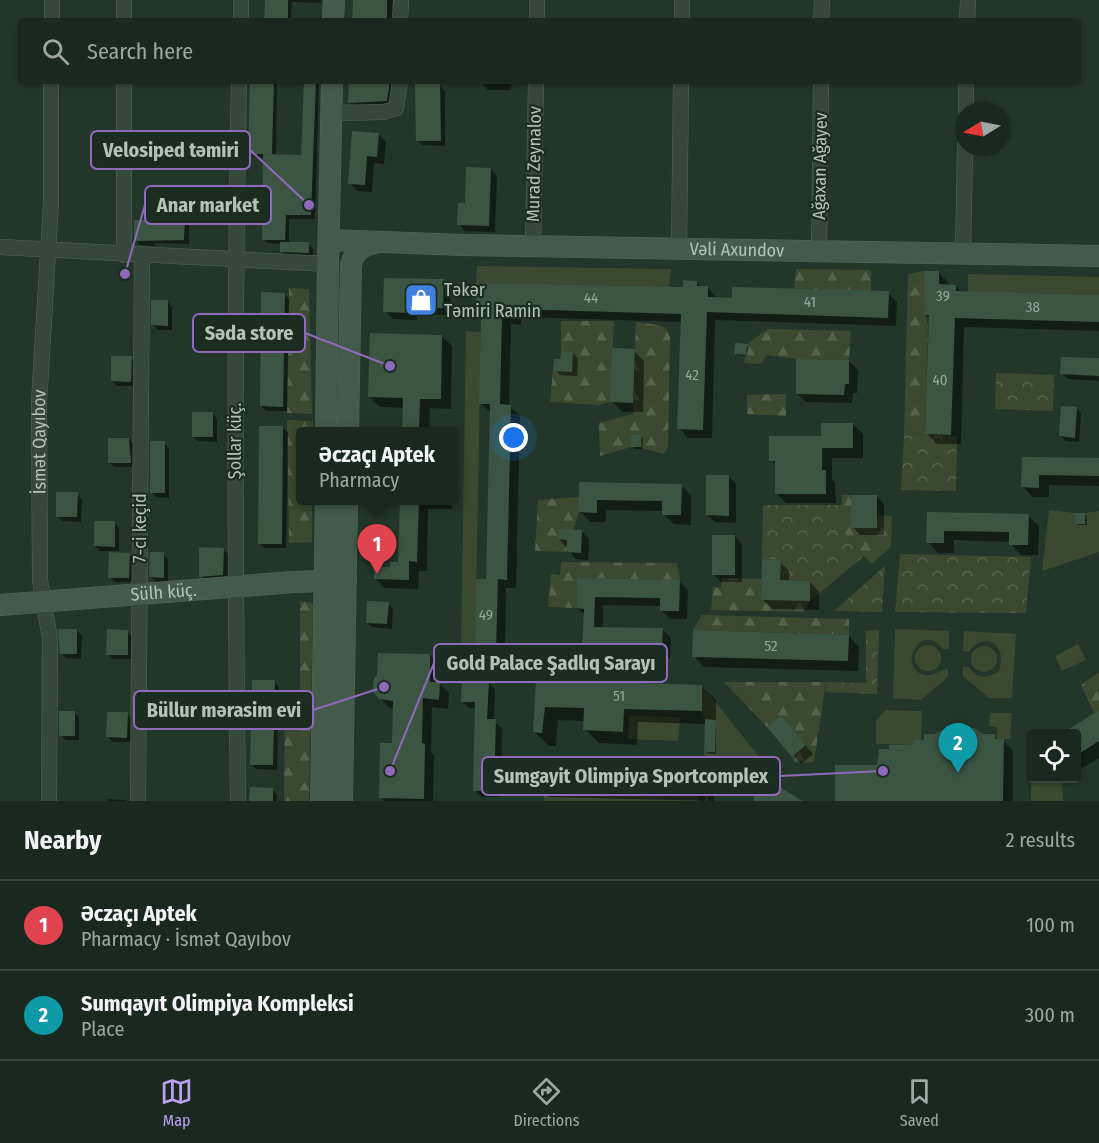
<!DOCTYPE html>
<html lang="en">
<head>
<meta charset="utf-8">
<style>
	body { margin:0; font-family:"Fira Sans Condensed",sans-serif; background:#27352c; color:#f1f3f6 }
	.controls { position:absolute; right:18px; bottom:18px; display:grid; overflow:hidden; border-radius:6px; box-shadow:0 2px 4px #0004 }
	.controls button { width:54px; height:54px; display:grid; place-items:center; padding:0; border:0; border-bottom:2px solid #38453d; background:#1a291f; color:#f1f3f6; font:30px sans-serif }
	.compass { position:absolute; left:955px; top:102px; width:54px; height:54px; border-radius:50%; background:#1a291f; box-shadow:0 2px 4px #0004; rotate:260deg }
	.you { position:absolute; left:514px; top:438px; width:21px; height:21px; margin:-15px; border:4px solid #fff; border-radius:50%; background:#1a73e8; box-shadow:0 0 0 9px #1a73e833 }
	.badge { display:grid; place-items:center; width:39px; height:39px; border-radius:50%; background:#bca0f2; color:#fff; font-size:20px; font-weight:700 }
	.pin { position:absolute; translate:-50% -50px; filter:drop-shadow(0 2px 3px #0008) }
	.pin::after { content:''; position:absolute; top:32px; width:21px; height:18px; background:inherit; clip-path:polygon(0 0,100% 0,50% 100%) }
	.popup { position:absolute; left:296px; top:427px; width:162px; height:78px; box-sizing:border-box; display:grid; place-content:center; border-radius:6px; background:#1a291f; filter:drop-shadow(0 2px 4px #0005); font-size:20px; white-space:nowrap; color:#9fa6a4 }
	.popup b { font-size:22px; color:#f1f3f6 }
	.popup::after { content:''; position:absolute; left:50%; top:100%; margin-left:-12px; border:12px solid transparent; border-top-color:#1a291f }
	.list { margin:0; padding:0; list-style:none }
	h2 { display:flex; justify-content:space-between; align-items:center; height:78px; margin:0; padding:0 24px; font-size:26px }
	h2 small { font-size:20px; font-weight:400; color:#9fa6a4 }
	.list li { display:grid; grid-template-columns:39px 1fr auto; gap:18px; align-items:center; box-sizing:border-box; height:90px; padding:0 24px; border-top:2px solid #38453d }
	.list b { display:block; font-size:22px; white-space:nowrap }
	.list p { margin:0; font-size:20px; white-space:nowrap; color:#9fa6a4 }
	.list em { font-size:20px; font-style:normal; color:#9fa6a4 }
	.icon { flex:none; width:33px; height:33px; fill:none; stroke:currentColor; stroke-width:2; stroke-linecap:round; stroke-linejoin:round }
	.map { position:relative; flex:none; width:1099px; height:801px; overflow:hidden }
	.search { position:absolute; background:#1a291f; box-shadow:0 2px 4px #0004; left:18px; right:18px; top:18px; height:66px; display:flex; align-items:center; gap:15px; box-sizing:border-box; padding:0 21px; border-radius:6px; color:#9fa6a4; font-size:22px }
	.sheet { height:258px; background:#1a291f }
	nav { display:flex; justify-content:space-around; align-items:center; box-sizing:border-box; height:84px; border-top:2px solid #38453d; background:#1a291f; font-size:16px; color:#9fa6a4 }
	nav a { display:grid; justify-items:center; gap:3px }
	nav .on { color:#bca0f2 }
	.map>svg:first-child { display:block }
	.green { fill:#3b4930 }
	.forest { fill:url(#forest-firs) }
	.park { fill:url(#park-crowns) }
	.shadow { fill:#0007 }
	.building { fill:#3c5543 }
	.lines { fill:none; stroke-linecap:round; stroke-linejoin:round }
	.street-casing { stroke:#54665a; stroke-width:16 }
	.secondary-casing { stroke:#54665a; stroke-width:22 }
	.street { stroke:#36483c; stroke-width:15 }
	.secondary { stroke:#445b4c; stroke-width:21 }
	.labels { text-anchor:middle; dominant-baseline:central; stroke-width:4.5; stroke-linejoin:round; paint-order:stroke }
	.number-label { font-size:15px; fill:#94a89a }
	.street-label { font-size:18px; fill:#b1c4b7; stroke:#1b2d21 }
	.poi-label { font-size:18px; fill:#b1c4b7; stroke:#1b2d21; text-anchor:start }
	.leader { fill:none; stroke:#9169bc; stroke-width:2 }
	.callout-dot { fill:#9169bc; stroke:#1b2d21; stroke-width:2 }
	.callout { fill:#1b2d21; stroke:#9169bc; stroke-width:2 }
	.callout-label { font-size:20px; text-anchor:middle; font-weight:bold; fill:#b1c4b7 }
</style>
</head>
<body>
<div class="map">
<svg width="1099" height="801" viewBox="0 0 1099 801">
	<defs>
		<pattern id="forest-firs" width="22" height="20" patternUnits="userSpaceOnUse" patternTransform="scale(1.5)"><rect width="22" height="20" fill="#3b4930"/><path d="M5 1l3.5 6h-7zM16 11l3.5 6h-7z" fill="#55624c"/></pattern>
		<pattern id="park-crowns" width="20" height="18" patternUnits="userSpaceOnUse" patternTransform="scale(1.5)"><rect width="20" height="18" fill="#3b4930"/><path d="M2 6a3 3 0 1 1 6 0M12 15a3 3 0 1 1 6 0" fill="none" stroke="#55624c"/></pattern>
	</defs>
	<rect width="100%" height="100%" fill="#223729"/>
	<path class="green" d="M477,266L671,269L669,287L476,283Z
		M968,274L1099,277V295L968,292Z
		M466,331L481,332L475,651L461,649Z
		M1049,510L1075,513V524H1085V513L1099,511V552L1042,571Z
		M895,629L949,631V649H943C920,620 896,669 925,675C934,677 940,669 948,669V677L921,700L893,698Z
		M964,631L1016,634L1012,698H989L963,676V667H969C977,679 986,679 998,672C1010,647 984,628 969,652L963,651Z
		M1078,644L1086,660L1062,671L1055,656Z
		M915 658a13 13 0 1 1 26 0a13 13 0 1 1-26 0Z
		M971 659a13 13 0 1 1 26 0a13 13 0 1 1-26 0Z
		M702,685L768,768L720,764L708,801H705L704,752H715L716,720L705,719L702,711Z
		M886,710L922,711L921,740L913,745L876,744V721Z
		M990,713H1012L1010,739H997V727L989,726Z
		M629,716L680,717L678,741L628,739Z
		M1031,751L1032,778L1062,779L1063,801H1031Z
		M544,783L699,787L698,801H544Z"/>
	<path class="forest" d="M796,269L871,270V291L794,289Z
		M924,271V284L930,285C926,299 923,310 928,325L925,434L904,435L908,274Z
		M289,288L309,289L312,414L287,413Z
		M561,321H614L610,402L599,405L550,402L553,371H572L573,352L561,351Z
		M636,322L658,325L666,328L670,337L668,447L664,454L641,448V435H632L631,447L600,456L599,423L633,414Z
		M768,329L851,331L849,360L796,359L767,355L760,364L744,363L747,344Z
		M786,394V416L747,414V395Z
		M287,420L313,421V431L300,432V500L312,501V542L289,543Z
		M842,495H851L852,528H877V515L892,516L891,547L871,564L842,530Z
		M579,497V512L573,530L558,529V539L567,540V552L535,551L538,500Z
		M561,562L677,563L680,580L578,578L577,608L548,607L551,574L560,575Z
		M722,578L762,579L761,600L810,601L803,612L711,610L713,587L721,588Z
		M300,601L313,603L309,801H284L285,692L300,693Z
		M702,615L849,619V635L693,630Z
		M1099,672V710L1094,713L1081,685Z
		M724,682H826L814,762L795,763L792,757L806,745L781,715L767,727Z"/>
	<path class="park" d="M996,373L1054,375L1053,411L995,409Z
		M925,434L957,436L956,491L901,490L904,435Z
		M763,505H842V530L864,556L810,601V581L779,580L781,560L762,559Z
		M900,554L1031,557L1026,613L895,612Z
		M885,566L882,612L834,611Z
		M879,630L877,694L826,692V682L866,683V631Z"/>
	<path class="shadow" d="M266,0H321V3L292,2L291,19L318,21H266Z
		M354,0H394V21H353Z
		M251,81H277L276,156L302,157L305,81H319L315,219H289V244H308L313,249V257L286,256L281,251L282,244L267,243L263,239L265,158L254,157L250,153Z
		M351,81H397L394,108L357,110L350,102Z
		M484,81H512L511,90H488L483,85Z
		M440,86L445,91V146L422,145L417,140Z
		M378,134L386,142L384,164L374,163L372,192L357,191L350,183Z
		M491,169L497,176L495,232L465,231L459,224Z
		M184,220L189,225V244L155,243V246L140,245L135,240Z
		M939,273L949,283V286H956L962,293L1099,297V331L964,327L961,444H937L927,434L930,318L926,315Z
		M443,281L451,289L450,315L417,314V320L393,319L385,311Z
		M697,282L702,287L708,288L717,299L888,293L897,302L896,326L715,320L712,438H688L679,428L682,322L521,317V325L511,324L509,406L520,415L516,588H506L505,660L486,659L476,650L488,581L490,412L481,403L483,321L477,315V284L684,289Z
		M284,294L289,299L287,411H266L261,406Z
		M168,302L172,307V330H158L153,325Z
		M441,336L452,346L451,409L430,408L429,432H404L405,408L380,407L370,397Z
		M746,346L748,348L747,356L738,355L736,353Z
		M634,351L644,361L643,412H622L612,401Z
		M573,353L578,358L577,376L560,375L555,370Z
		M131,358L136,363V386H117L112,381Z
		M1099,360V381L1068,379L1062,373Z
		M849,361L858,370L857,393H853L852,403L806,402L797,394Z
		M1076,408L1081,413L1079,442L1066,441L1061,436Z
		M213,414L217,419V442L198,441L193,437Z
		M853,424L863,434V458H832V479L835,482L836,503H786L776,493V465L771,460Z
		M283,428L288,432L286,548H265L260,543Z
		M641,437L643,439L642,449H635L633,447Z
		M129,439L134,445L135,467H114L109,462Z
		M164,443L169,448V498L156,497L152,493Z
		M1023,458L1099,460V486L1049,485V497H1033L1023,487Z
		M729,477L736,484V523L715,522L707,515Z
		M581,483L681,485L691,496V525L674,524L663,514V511L606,510V522H591L580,512Z
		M77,494L82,499L81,522L62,521L57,516Z
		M877,496L884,504V535H860L853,527Z
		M402,500H452V509H428L427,571H419L418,589L385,588L375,578L400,564Z
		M928,514L1028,516L1039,526L1038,555H1021L1011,544V542L954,540V553H938L928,542Z
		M1085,515L1087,517V525H1078L1076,523Z
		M115,523L119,528V551H100L95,546Z
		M582,532L589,539L588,560L576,559L559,539Z
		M735,536L742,544V582H721L713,574Z
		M223,549L231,557L230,582L208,584L201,576Z
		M129,554L134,559V582H115L110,577Z
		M163,554L168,559V582H156L151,577Z
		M780,562L789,571V582H810L819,592V610L772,609L763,600Z
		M579,580L679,581L688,590L687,619H670L661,610V606L603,605V629H662L671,638L670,658L652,657V662L593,660L584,651L585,615L578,608Z
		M388,604L393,609L392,629L372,627L367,623Z
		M77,631L82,635L81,659L66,658L61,653Z
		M127,631L132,636V659H113L108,654Z
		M849,636L859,647L858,671L704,667L694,656Z
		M430,655L439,665V683L449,693L448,709L432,707L431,752L434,755L433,801H384L381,797L393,744L395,709L390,708L380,698Z
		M274,682L279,687L277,770L256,769L251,764Z
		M488,682L495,689L494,721L502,728L501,797H482L475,790L477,708H469L462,701Z
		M537,682L702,686L716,700V754L707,753L705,751L706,724L638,722L637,745L599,743L585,729V721L558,720L556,746H549L534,732Z
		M74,712L79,717V740H66L61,735Z
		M1099,712V758L1076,772V734Z
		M127,714L132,719V742H113L108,737Z
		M788,724L813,754L801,764L769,727Z
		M982,736H994L999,741H1003L1013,751V801H837L878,766L915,746Z
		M699,762L715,778L714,801L549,797L534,782Z
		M272,789L277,794V801H251Z
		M107,799L126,800L127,801H107Z"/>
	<path class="building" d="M265,0H288V21H264Z
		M353,0H387V21H352Z
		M250,81H274L272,154H248Z
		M304,81H316L311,215H286L285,240H262L263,154L301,155Z
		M349,81H390L387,101L348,103Z
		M415,84H440L441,141H416Z
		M352,131L379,133L377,157L367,156L365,185L348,184Z
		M466,167L491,168L489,226L457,225L458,203H465Z
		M160,218H185L184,240L134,241V220H160Z
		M280,242H309V253L280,252Z
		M924,271H939V284L956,285V291L1099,295V322L955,318L951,435L925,434L929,315H925Z
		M384,278L444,279L443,308L410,307V313L383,312Z
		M683,280L697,281V286H708V297L732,298V287L889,291L888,318L707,312L703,430L677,429L681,314L513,309V316H502L500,404L511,405L507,580L498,579L496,651H475L476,579H486L490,404H479L481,316H476V283L683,287Z
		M261,292L285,293L283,407L260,406Z
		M151,300H168V326L151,325Z
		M370,333L442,335L441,399H420L419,432H402L403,398L368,397Z
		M735,343L747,344L746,355L734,354Z
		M612,348L635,349L633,403L610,402Z
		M561,351L573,352L572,372L553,371L554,359H560Z
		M111,356H132L131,382L111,381Z
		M1061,357L1099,358V376L1060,374Z
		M796,359L849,360V384H845L844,395L796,394Z
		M1061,406L1077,407L1075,438L1059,436Z
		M192,412H213V437H192Z
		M821,423H853V448H822V470H826V494H775V461H769V436H821Z
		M259,426H283L282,544H258Z
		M631,435H641V447H631Z
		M108,438H129L131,463H108Z
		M150,441H165V493H150Z
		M1022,457L1099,458V476L1039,475V488L1021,487Z
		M706,475H729V516L706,515Z
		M579,482L682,484L681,515H662V501L597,500V513L579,512Z
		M56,492H78L77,517H56Z
		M851,495H877V528H851Z
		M400,501H419L417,562L409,561V580L374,579V567H390V562H398Z
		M927,512L1029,514L1028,545H1009V532L944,531V543H926Z
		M1075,513H1085V524H1075Z
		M94,521H115V547L94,546Z
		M558,529L582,530L581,553L567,552V540L558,539Z
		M712,535H735V575H712Z
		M199,547L224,548L223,575L199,577Z
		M109,552L130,553L129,578H108Z
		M150,552H164V578L149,577Z
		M762,559L781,560L780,580L810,581V601L761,600Z
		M577,578L680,580L679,611H660V598L595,597L594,627L663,628L662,650L644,649V654L582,651L584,609L577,608Z
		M367,601L389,602L387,624L366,623Z
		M58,629H77V654H60Z
		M107,629L128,630V655H106Z
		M693,630L849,635L848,661L692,657Z
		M378,653L430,654V682H440L439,700L423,698L422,743L425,744L424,799L379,798L380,743H392L393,701L379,699L374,693L373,686L374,678L377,676Z
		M462,679L489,681L487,719H496L494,791H473L475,702H461Z
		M252,680H275L273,765H250Z
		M536,680L702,685V711L624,709L623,732L583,730L584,708L545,707L542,733L533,732Z
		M1099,710V741L1077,755V734H1061Z
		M59,711H75V736H59Z
		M107,712H128L127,738L106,737Z
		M781,715L806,745L792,757L767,727Z
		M705,719L716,720L715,752H704Z
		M961,725L974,728L983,734H995V739H1004L1003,801H835V765H877L879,749H889V745H913V740H924V734H934L949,727Z
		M533,756L700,761L699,787L532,783Z
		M754,785H777L802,801H754Z
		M250,787L273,788V801H249Z"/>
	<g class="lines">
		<defs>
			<g id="street">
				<path d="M52,21V0"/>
				<path d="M124,21V0"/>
				<path d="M241,21V0"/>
				<path d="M400,21L401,0"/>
				<path d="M537,21V0"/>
				<path d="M682,21V0"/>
				<path d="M821,21L822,0"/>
				<path d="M967,21L968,0"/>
				<path d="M966,111V81"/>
				<path d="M331,113L384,112L396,108L400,81"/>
				<path d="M0,247L328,264"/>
				<path d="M533,247L536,81"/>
				<path d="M679,249L681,81"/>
				<path d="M819,252L821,81"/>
				<path d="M963,254L965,147"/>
				<path d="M124,255V81"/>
				<path id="s1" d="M49,801L50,639L40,580L39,403L51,203V81"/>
				<path d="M138,801L142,256"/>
				<path d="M238,801C235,561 234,321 239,81"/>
			</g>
			<g id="secondary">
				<path d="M333,21L334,0"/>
				<path id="s2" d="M329,240L463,245L1099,256"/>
				<path d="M326,432L328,264L332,81"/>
				<path d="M348,432L351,265C354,251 363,245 376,243"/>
				<path id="s3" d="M0,605L294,582L346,580"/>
				<path d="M321,801L326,500"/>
				<path d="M342,801L347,500"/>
			</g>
		</defs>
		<use href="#street" class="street-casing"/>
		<use href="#secondary" class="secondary-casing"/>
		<use href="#street" class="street"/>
		<use href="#secondary" class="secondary"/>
	</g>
	<defs>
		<symbol id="shop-square" viewBox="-11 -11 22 22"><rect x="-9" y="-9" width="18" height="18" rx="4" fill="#3f7fe0" stroke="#1b2d21"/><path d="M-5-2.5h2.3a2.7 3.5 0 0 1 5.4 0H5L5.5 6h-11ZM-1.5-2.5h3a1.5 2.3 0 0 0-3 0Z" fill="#fff"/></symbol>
	</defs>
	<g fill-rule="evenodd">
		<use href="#shop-square" x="402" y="281" width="38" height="38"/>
	</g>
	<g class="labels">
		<g class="number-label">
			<text x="943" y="296">39</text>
			<text x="591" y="298">44</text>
			<text x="810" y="302">41</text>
			<text x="1033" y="307">38</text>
			<text x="692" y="375">42</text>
			<text x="940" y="380">40</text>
			<text x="486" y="615">49</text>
			<text x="771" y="646">52</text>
			<text x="619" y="696">51</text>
		</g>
		<g class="street-label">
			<text transform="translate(534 164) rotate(-89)">Murad Zeynalov</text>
			<text transform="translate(820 166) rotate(-89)">Ağaxan Ağayev</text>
			<text stroke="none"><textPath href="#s2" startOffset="408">Vəli Axundov</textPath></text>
			<text stroke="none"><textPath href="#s1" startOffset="360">İsmət Qayıbov</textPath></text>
			<text transform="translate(235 441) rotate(-90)">Şollar küç.</text>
			<text transform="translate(140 528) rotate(-90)">7-ci keçid</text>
			<text stroke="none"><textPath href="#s3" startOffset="164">Sülh küç.</textPath></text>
		</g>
		<g class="poi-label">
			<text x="444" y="290">Tәkәr<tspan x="444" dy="21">Tәmiri Ramin</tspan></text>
		</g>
	</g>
	<path class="leader" d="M309 205L250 150M125 274L145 205M390 366L305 333M390 771L434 663M384 687L313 710M883 771L780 776"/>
	<g class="callout-dot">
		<circle cx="309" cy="205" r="6"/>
		<circle cx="125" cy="274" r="6"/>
		<circle cx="390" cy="366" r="6"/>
		<circle cx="390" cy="771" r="6"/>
		<circle cx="384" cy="687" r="6"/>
		<circle cx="883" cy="771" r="6"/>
	</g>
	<g class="callout">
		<rect x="91" y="131" width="159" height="38" rx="6"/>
		<rect x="145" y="186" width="126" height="38" rx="6"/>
		<rect x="193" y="314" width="112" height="38" rx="6"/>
		<rect x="434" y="644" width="233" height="38" rx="6"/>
		<rect x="134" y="691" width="179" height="38" rx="6"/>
		<rect x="482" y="757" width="298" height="38" rx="6"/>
	</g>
	<g class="callout-label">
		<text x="171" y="157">Velosiped təmiri</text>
		<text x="208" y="212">Anar market</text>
		<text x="249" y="340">Səda store</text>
		<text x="551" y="670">Gold Palace Şadlıq Sarayı</text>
		<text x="224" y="717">Büllur mərasim evi</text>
		<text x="631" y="783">Sumgayit Olimpiya Sportcomplex</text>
	</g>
</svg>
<div class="controls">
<button><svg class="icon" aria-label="locate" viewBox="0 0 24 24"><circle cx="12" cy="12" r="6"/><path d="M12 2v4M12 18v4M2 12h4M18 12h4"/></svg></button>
</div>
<svg class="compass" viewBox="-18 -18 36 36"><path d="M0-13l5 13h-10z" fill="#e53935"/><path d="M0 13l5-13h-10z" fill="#9fa6a4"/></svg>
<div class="you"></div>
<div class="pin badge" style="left:377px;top:574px;background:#e0444e">1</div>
<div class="popup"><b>Əczaçı Aptek</b>Pharmacy</div>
<div class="pin badge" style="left:958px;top:773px;background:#0f9aa8">2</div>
<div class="search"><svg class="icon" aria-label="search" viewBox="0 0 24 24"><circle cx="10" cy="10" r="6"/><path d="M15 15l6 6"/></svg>Search here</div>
</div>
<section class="sheet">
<h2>Nearby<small>2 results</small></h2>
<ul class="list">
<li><span class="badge" style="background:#e0444e">1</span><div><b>Əczaçı Aptek</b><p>Pharmacy · İsmət Qayıbov</p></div><em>100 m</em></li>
<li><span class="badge" style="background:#0f9aa8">2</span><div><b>Sumqayıt Olimpiya Kompleksi</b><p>Place</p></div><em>300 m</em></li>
</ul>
</section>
<nav>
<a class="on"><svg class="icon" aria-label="map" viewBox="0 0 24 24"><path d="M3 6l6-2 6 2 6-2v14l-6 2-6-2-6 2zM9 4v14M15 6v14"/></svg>Map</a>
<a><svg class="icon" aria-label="directions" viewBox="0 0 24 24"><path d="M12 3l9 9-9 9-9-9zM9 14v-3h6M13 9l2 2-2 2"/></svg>Directions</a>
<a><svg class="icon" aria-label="saved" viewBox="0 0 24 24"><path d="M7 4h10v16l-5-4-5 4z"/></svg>Saved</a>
</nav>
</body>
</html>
